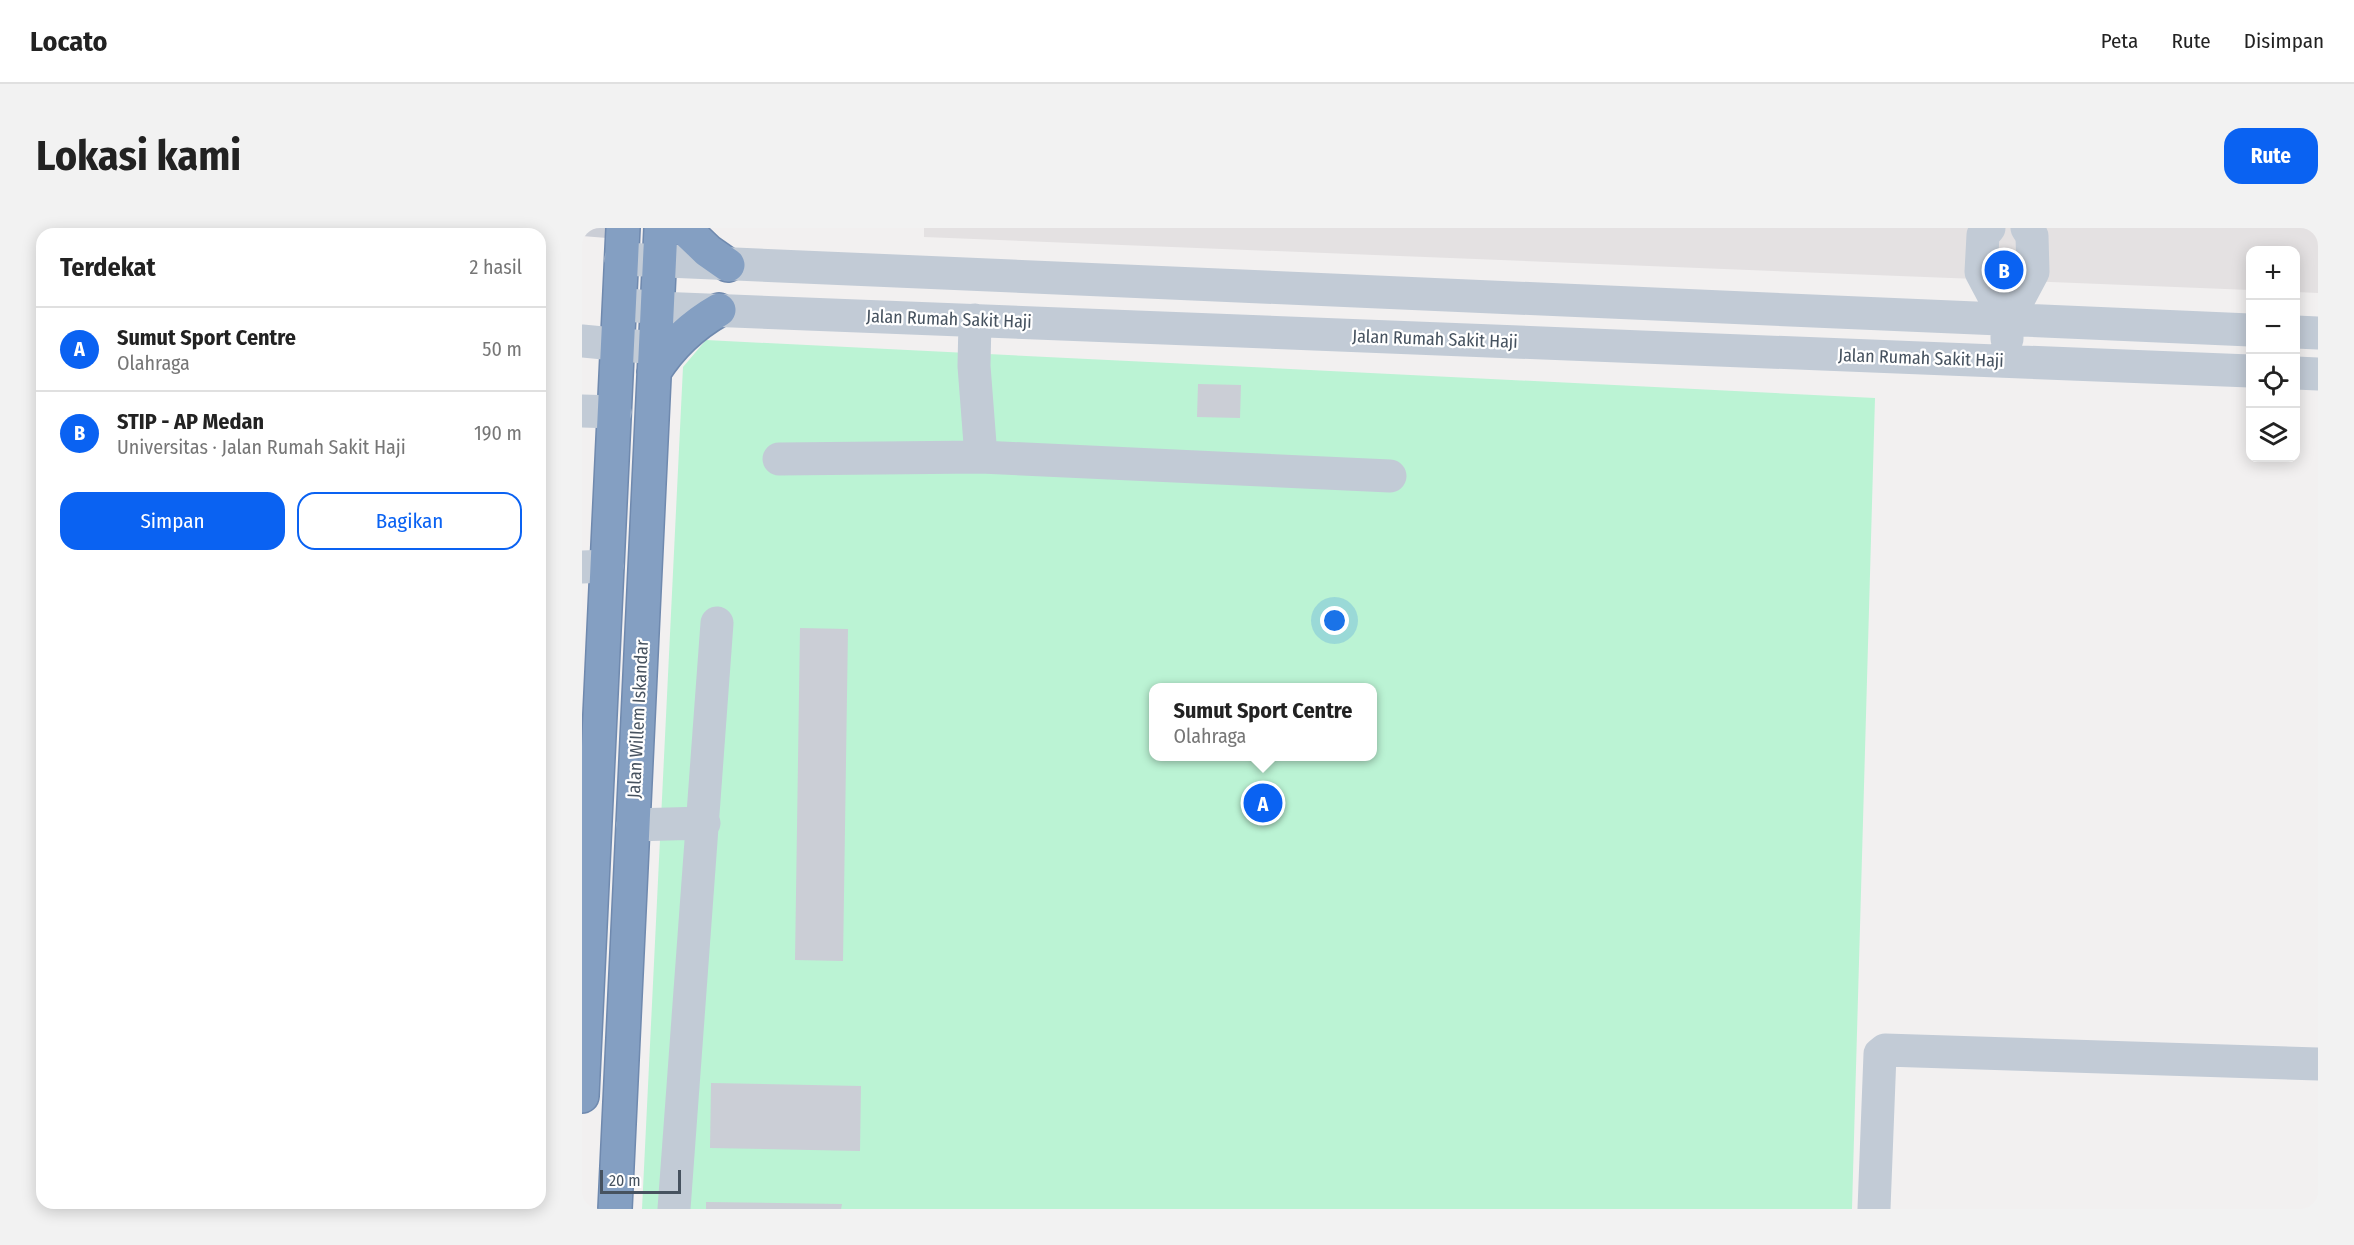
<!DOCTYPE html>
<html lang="id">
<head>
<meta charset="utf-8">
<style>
	body { margin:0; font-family:"Fira Sans Condensed",sans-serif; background:#f2f2f2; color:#222 }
	.controls { position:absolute; right:18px; top:18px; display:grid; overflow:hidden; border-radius:12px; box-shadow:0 3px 15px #0003 }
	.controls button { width:54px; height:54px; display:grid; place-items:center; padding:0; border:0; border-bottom:2px solid #e0e0e0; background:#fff; color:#222; font:30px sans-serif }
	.scale { position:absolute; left:18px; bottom:15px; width:81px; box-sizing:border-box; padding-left:6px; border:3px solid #46525f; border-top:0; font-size:16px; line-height:21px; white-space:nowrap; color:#46525f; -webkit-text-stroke:4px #fff; paint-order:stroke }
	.you { position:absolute; left:753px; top:393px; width:21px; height:21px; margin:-15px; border:4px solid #fff; border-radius:50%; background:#1a73e8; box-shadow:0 0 0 9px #1a73e833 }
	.badge { display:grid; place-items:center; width:39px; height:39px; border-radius:50%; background:#0a62f2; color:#fff; font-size:20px; font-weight:700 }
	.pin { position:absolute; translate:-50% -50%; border:3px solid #fff; box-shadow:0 2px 6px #0006 }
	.popup { position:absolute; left:567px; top:455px; width:228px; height:78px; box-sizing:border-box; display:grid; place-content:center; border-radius:12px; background:#fff; filter:drop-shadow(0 2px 4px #0005); font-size:20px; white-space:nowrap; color:#767676 }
	.popup b { font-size:22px; color:#222 }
	.popup::after { content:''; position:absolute; left:50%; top:100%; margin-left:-12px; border:12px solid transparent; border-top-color:#fff }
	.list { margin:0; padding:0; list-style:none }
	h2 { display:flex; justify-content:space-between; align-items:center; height:78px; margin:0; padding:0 24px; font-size:26px }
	h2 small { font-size:20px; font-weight:400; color:#767676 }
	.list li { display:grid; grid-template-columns:39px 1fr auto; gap:18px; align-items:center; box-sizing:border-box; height:84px; padding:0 24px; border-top:2px solid #e0e0e0 }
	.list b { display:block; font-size:22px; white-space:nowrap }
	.list p { margin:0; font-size:20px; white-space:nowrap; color:#767676 }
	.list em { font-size:20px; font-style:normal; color:#767676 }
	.actions { display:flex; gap:12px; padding:18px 24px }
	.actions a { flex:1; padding:14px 0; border:2px solid #0a62f2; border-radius:18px; text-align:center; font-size:21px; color:#0a62f2 }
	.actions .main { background:#0a62f2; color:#fff }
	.icon { flex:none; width:33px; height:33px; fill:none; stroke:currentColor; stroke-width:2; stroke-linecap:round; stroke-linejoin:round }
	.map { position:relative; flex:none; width:1736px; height:981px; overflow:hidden; border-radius:18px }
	header { display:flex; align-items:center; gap:36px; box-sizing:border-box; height:84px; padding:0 30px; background:#fff; border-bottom:2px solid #e0e0e0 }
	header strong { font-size:28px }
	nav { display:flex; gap:33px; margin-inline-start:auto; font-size:21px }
	.intro { display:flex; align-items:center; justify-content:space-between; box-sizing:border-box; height:144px; padding:0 36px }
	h1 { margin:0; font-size:42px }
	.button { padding:15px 27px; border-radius:18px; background:#0a62f2; color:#fff; font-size:21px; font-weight:700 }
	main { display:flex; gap:36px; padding:0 36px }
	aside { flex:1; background:#fff; border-radius:18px; box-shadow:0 3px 15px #0003 }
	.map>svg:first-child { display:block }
	.education { fill:#e4e1e2 }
	.green { fill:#bbf3d4; fill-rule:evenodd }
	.building { fill:#cbced6 }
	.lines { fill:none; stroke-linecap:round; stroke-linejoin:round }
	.highway-casing { stroke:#6f89ae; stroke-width:36 }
	.minor { stroke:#c2cbd6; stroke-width:33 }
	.highway { stroke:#849fc2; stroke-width:33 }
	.labels { text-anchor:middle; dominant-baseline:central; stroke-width:4.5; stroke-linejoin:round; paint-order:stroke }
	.street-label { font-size:18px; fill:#46525f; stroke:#fff }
</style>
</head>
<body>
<header>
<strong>Locato</strong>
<nav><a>Peta</a><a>Rute</a><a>Disimpan</a></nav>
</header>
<div class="intro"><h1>Lokasi kami</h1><a class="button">Rute</a></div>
<main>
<aside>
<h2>Terdekat<small>2 hasil</small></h2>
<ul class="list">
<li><span class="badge">A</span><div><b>Sumut Sport Centre</b><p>Olahraga</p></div><em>50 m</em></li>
<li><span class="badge">B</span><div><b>STIP - AP Medan</b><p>Universitas · Jalan Rumah Sakit Haji</p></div><em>190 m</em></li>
</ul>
<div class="actions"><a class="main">Simpan</a><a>Bagikan</a></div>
</aside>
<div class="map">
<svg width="1736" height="981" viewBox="0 0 1736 981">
	<rect width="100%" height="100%" fill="#f2f0f0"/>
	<path class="education" d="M342,0H1736V65L1714,64V22H1668V62L342,9Z"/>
	<path class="green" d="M124,112L1293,170L1270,981H60L101,139ZM572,460H790V528H572Z"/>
	<path class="building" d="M1,0H26L25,10L0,8Z
		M616,156L659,157L658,190L615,189Z
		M218,400L266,401L261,733L213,732Z
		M129,855L279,858L278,923L128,920Z
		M124,974L260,976L259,981H124Z"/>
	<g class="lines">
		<defs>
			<path id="highway" d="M102,0L126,23L146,37
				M72,144C89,117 109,98 137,82
				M0,868L41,0
				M33,981L79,0"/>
		</defs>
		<use href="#highway" class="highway-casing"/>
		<path class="minor" d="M1407,0L1401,7L1399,44L1425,93
			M39,31L1668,102
			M38,76L75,80L1668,143
			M393,92L392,138L399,229
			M1714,104L1736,105
			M1425,111V93L1451,44L1450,8L1445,0
			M0,113L73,120
			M1714,145L1736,146
			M0,183L33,184
			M197,231L399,229L808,248
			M0,339L25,338
			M51,597L122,595
			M92,981L135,395
			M1292,981L1298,826L1303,822L1736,836"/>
		<use href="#highway" class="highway"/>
	</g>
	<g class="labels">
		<g class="street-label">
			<text transform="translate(367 91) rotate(2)">Jalan Rumah Sakit Haji</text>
			<text transform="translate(853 111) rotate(2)">Jalan Rumah Sakit Haji</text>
			<text transform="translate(1339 130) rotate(2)">Jalan Rumah Sakit Haji</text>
			<text transform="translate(56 491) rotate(-87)">Jalan Willem Iskandar</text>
		</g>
	</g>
</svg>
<div class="controls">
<button>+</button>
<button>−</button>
<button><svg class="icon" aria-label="locate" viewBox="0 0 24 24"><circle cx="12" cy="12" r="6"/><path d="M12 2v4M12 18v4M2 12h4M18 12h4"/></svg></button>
<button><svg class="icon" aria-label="layers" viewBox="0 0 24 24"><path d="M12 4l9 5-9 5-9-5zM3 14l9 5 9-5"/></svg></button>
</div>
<div class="scale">20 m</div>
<div class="you"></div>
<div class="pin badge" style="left:681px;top:575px">A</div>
<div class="popup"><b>Sumut Sport Centre</b>Olahraga</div>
<div class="pin badge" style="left:1422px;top:42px">B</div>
</div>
</main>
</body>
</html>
